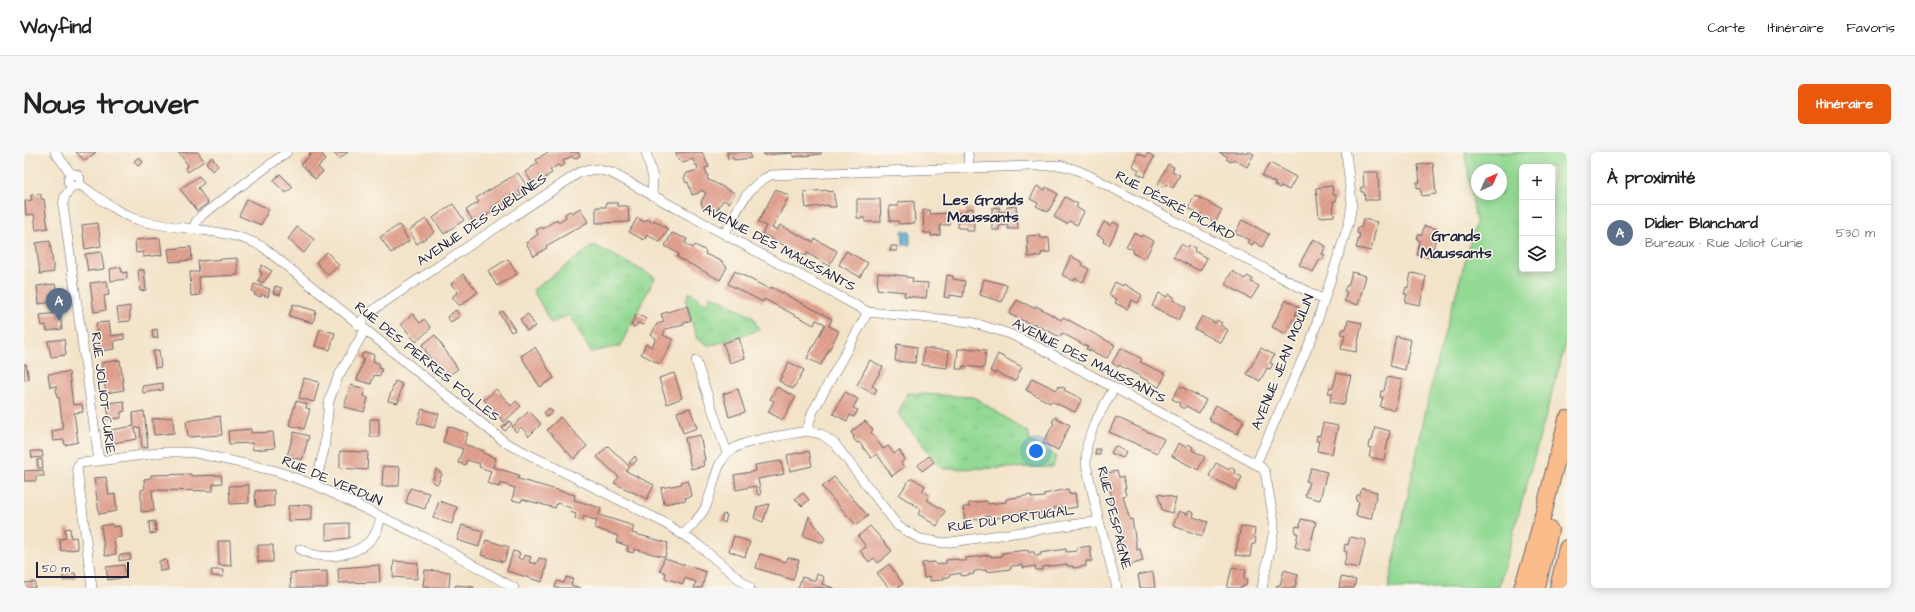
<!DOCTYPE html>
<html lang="fr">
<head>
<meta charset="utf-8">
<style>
	body { margin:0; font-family:"Architects Daughter",sans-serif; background:#f6f6f6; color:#222 }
	.controls { position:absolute; right:12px; top:12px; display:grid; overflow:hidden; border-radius:6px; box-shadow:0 2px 10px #0003 }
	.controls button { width:36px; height:36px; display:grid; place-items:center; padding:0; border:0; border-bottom:1px solid #e0e0e0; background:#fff; color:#222; font:20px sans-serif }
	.compass { position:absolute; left:1447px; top:12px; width:36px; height:36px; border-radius:50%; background:#fff; box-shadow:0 2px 10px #0003; rotate:45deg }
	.scale { position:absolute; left:12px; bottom:10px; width:93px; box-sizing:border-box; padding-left:4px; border:2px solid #22223b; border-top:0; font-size:11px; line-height:14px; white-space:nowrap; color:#22223b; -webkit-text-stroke:3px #fbf7ec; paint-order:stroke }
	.you { position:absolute; left:1012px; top:299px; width:14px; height:14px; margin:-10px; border:3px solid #fff; border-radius:50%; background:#1a73e8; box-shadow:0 0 0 6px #1a73e833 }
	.badge { display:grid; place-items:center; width:26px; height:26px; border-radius:50%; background:#ea580c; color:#fff; font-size:13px; font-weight:700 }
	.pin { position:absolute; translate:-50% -33px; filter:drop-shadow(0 1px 2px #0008) }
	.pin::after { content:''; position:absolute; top:21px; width:14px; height:12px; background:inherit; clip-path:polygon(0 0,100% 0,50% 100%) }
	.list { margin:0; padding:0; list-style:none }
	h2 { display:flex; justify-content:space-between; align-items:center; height:52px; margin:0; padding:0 16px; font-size:17px }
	h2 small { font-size:13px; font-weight:400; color:#767676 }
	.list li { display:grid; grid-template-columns:26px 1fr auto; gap:12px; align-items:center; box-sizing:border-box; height:56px; padding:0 16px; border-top:1px solid #e0e0e0 }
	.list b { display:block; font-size:15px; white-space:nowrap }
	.list p { margin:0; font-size:13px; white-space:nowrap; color:#767676 }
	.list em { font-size:13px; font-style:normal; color:#767676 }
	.icon { flex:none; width:22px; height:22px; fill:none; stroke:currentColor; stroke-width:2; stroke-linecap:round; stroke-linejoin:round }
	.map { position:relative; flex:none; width:1543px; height:436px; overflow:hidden; border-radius:6px }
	header { display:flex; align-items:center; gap:24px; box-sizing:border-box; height:56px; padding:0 20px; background:#fff; border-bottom:1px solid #e0e0e0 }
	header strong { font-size:19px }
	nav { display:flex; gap:22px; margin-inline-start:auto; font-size:14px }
	.intro { display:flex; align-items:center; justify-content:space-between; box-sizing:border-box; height:96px; padding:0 24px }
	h1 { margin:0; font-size:28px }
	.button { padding:10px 18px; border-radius:6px; background:#ea580c; color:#fff; font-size:14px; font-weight:700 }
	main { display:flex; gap:24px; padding:0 24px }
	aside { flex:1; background:#fff; border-radius:6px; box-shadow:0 2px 10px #0003 }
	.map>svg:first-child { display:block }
	.grass { fill:#92d993; stroke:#5a7e67; fill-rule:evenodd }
	.park { fill:url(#park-tufts); stroke:#5a7e67 }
	.water { fill:#50a7cd; stroke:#396484 }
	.building { fill:url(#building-hatch) }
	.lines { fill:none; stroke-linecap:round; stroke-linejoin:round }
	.minor-casing { stroke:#6b666c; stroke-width:10 }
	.trunk-casing { stroke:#6b666c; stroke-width:18 }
	.minor { stroke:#fff; stroke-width:9 }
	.trunk { stroke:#fabc8b; stroke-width:16 }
	.labels { text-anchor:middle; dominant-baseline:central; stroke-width:3; stroke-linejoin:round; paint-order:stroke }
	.street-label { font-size:14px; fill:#22223b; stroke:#fbf7ec }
	.neighbourhood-label { font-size:15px; font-weight:bold; fill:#22223b; stroke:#fbf7ec }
</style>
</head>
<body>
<header>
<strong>Wayfind</strong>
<nav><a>Carte</a><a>Itinéraire</a><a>Favoris</a></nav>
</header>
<div class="intro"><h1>Nous trouver</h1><a class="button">Itinéraire</a></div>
<main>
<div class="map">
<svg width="1543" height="436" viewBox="0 0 1543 436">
	<defs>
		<pattern id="park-tufts" width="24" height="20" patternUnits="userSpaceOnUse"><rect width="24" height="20" fill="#92d993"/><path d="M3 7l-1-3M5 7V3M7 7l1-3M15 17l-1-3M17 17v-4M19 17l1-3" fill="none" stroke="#7eba80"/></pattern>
		<pattern id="building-hatch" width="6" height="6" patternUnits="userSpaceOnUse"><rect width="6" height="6" fill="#e3a290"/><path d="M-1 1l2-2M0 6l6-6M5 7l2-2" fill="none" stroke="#c28b7d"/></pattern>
	</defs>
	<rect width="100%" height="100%" fill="#fbf7ec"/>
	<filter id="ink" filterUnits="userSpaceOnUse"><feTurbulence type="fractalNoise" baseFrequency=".025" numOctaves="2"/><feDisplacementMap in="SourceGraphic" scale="8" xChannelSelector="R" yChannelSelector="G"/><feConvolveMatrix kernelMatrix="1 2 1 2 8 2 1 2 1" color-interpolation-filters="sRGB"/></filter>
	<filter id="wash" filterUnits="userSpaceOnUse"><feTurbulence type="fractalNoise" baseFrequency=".012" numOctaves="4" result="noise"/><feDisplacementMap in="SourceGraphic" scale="16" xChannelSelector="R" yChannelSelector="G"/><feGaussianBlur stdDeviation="0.9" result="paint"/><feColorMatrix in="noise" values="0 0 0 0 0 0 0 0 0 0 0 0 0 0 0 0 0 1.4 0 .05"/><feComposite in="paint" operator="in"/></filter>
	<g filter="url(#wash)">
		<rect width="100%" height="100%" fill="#f3e3c8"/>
		<path class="grass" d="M1441,0H1543V187L1474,436H1364L1410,220L1452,70ZM1498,15H1528V117H1498ZM1453,18H1477V42H1453Z"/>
		<path class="park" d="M570,93L631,125L596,194L567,200L545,163L527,171L509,138Z
			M665,140L683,152L687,143L729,165L735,178L686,194L673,187L662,150Z
			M883,241L950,245L1005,281L1006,289L1032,304L1029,315L918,317L874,262Z"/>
		<path class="water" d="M878,79H886V93H879Z"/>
		<g id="blocks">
			<path class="building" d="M52,0H72L61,9Z
				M154,0H174L180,9L164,20L161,16L164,13Z
				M287,0H296L302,7L294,15L299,20L291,27L277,12L287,3L285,2Z
				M309,0H324L315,7Z
				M524,0H554L556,4L550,7L548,4L539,9L541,12L536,15L534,13L526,18L528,21L523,24V25L510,33L501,20L514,11L512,8Z
				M652,0H678L685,15L681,16L684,25L683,27L711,41L705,51L699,48L694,57L689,59L679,56L677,50L682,41L677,38L675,41L668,43L664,30L662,31L660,26L663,21L674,18L673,13H671L669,7L659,11L654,8Z
				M703,0H726L727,6L710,8L709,6L704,7Z
				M740,0H797V2L769,5V1L740,3Z
				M1195,0H1226L1230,2L1223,15L1209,7L1207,10L1202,7L1204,5Z
				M1114,1L1122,5L1124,1L1130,5L1120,25L1113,21L1115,18L1108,14Z
				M115,5L119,10L114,14L110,9Z
				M188,5L194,14L188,19L182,10Z
				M1246,11L1272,25L1265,38L1257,34L1256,36L1250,33L1252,31L1238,24Z
				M1409,11L1412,42L1398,44L1396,35L1393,36V30H1396L1394,13Z
				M1144,12L1150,15L1148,19L1156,23L1149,36L1142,32L1140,35L1134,32Z
				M1339,20H1354L1355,48H1341L1340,40H1337V35H1340Z
				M494,21L503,34L495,39L497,43L491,46L489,42L481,47L483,50L477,54L475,51L467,56L469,59L463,62L464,64L450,71L442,58L455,50L452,46Z
				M256,22L269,35L262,41L249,29Z
				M175,24L180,31L174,36L184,51L173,59L156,37Z
				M1013,34L1021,38L1022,35L1034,42L1024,60L1012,54L1014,51L1006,47Z
				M1308,34L1309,43H1312V49H1309L1310,64L1295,65L1292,36Z
				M752,37L765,44L748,76L753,78L756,73L789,90L791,87L813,99L805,114L783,101L782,104L738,82L742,74L734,70Z
				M804,38V40L809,39L812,55H805V53L782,56L780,40Z
				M17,42V47H20L24,76L12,78L10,62L2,63L1,49L8,48L7,43Z
				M1171,43L1198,58L1191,70L1177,63L1176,65L1170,63L1172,60L1164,56Z
				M1041,45L1054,52L1052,55L1060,60L1053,73L1045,69L1043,72L1030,65Z
				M223,47L245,57L237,73L215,64Z
				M833,47H856L857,70H841V66H833Z
				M890,49L891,71L875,72L874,69H866L865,54H874V50Z
				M582,51H594V54H604L605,70L572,71V55H582Z
				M429,52L440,68L420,82L409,66Z
				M992,54L994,77H984V73L975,74V78H968V56L975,55V60L983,59V55Z
				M556,56L564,70L522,94L523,96L510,104L502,91L514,82L512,78L518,75L519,77L533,67L534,70L542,65L541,62L546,59L548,61Z
				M949,56L950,79H943V76H934V61H942V57Z
				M899,58H906V62L925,61V73H916V83L907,84V81H900Z
				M613,66L621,70L623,67L629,71L630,68L644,77L636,90L623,83L620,88L605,80Z
				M402,67L411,80L393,92L385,78Z
				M1339,67L1353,70L1347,99L1332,96L1336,82L1333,81L1334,75L1337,76Z
				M1218,68L1245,82L1238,95L1230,90L1228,93L1223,90L1225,88L1211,81Z
				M1080,70L1087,74L1089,70L1095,73L1085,93L1079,90L1080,87L1073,83Z
				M74,71L77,94L61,97L58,73Z
				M375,73L385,89L367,101L356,85Z
				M1400,74L1414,77L1407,106L1393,103L1396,88H1393L1394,82L1398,83Z
				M273,75L290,87L280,101L264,87Z
				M648,81L663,87L661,91L669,96L671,93L682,99L681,102L699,110L698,111L703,115L696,128L653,105L655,102L641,94Z
				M1110,81L1117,85L1118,83L1130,89L1121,107L1108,101L1110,98L1102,94Z
				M1016,83V86H1025L1026,100L1017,101V104L1004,105L1003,84Z
				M136,86L138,103L119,105V100L112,101L111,88Z
				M1289,87L1302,94L1298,102L1301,103L1298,108L1296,107L1289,120L1275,113Z
				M26,89L30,120L16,122L12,91Z
				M1157,92L1164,96L1165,93L1171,96L1170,99L1183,106L1176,119L1149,105Z
				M867,94H873V99H866Z
				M167,95L168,108L146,110L144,97Z
				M822,99L844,111L836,125L815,113Z
				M77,100L80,117L64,119L61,102Z
				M303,100L315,113L304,123L292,110Z
				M1047,104L1059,111L1058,113L1065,117L1059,130L1051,126L1050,129L1038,123Z
				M213,106L214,123L175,125L176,143L167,144L166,120H175L174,109Z
				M484,107L493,122L473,134L464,119Z
				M238,113L248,119L239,131L234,129L238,121L235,119Z
				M97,115L98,121L103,120V127L87,129L86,117Z
				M114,118H120L122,138L116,139Z
				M711,119L745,137L747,135L808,167L805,174L815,179L797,213L783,206L801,172L792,168L790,173L740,147L739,150L704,132Z
				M1208,119L1221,127L1223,124L1229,127L1227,130L1235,134L1227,147L1201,132Z
				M1328,120L1342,124L1334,153L1320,149L1323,140L1320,139L1322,134H1324Z
				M854,121L882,124V125L889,126L888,130L904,131L902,146L880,144L881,140L853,137Z
				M1387,121L1402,124L1396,153L1381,150L1383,142H1380L1382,135L1384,136Z
				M439,122L454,140L437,153H435L429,146V144L434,140L427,132Z
				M923,123L929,124V127L941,129L939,145L926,143V146L920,145Z
				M960,127L983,133L978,150L956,143Z
				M83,129L85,143L80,144L82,158L70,160L66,131Z
				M1091,130L1099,134L1100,132L1118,143L1114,151L1108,148L1103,157L1091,151L1093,148L1085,143Z
				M31,132L34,149L15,152L13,134Z
				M230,132L246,137L244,145L237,142V145L230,143L231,140L228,139Z
				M251,134L258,136L256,143L249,141Z
				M1135,141L1143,145L1145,142L1150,145L1149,148L1162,155L1154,168L1128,154Z
				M993,148L1010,156L1012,154L1037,168L1039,165L1091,193L1083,206L1062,197L1064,195L1038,181L1036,185L1009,171L1008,173L985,162Z
				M1262,148L1275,155L1271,163L1274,164L1271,169L1269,168L1262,182L1248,175Z
				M269,152L292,159L289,171L265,164Z
				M106,154V169L95,170L93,156Z
				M663,154L667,168L660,171V173L642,177L639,183L649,188L636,212L617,202L622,192L628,195L632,186L627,183L633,172L640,170L637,162Z
				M432,158L436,164L427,170L423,165Z
				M479,159L491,178L487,180L475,161Z
				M36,161L38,177L23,179L22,173L18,174L16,163Z
				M389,162L396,171L400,167L407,176L392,190L377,172Z
				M504,162L511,174L503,179L496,167Z
				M613,162L622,167L619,173L614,171L611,175L607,173Z
				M1178,164L1191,171L1193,168L1198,171L1196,173L1204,178L1197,191L1171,177Z
				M1324,168L1338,171L1332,200L1317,197L1321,183L1317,182L1319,177H1322Z
				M85,170L87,184L100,182V187L90,189L91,197L75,199L72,171Z
				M133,177L134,186H129L128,178Z
				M296,177L311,181L306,198L291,194Z
				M411,183L434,217L419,227L398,193Z
				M1372,184L1387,188L1381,218L1366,214Z
				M715,186L721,206L706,211L699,191Z
				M40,187L42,203L27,205L24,189Z
				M873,192L893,195L891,211L871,209Z
				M511,195L530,226L516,235L497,204Z
				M900,196L925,199L923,216L898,213Z
				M941,196L962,198L960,216L939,214L938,217H932L934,197H940Z
				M1097,196L1118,207L1116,210L1142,222L1135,235L1095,213L1094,215L1088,211Z
				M1237,196L1250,203L1246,211L1249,212L1246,217L1243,216L1236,229L1223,222Z
				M135,198L137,215L131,216L129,199Z
				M339,201H345L350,203L349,209L356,212L355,216L358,217L356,224L350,223L347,232L333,228L340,207L337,206Z
				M974,202L998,215L991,229L972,220L971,222L966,219Z
				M96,208L100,238L82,241L77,211Z
				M846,208L859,215L848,234L853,237L850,242L833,233Z
				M765,210L780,218L769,237L755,229Z
				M0,212H2L5,227L0,228Z
				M45,220L49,253L58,252L59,260L50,261L54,290L41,293L40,288L29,289L28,279L39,277L35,245L33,246L32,234L26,235L24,222Z
				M650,221L658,246L643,252L635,226Z
				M1313,221L1327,224L1320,253L1306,250L1308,241H1304L1306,235L1309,236Z
				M1363,225L1378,228L1371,258L1356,255L1359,245H1356L1357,239H1360Z
				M280,226L295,230L290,250L275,246Z
				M1008,226L1033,238L1035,234L1041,236L1040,238L1058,247L1051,260L1027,249L1026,251L1002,238Z
				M371,229L378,232L374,251L364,249Z
				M139,231V238L119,241L118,234Z
				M327,233L341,237L339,244L344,246L340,260L320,255Z
				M1156,234L1182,248L1175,261L1162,254L1160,257L1155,254L1156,251L1148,247Z
				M753,235L772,245L759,268L744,260L750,249L746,247Z
				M472,237L487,254L492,249L497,254L480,270L460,248Z
				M714,237L721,260L705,265L699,242Z
				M821,240L834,247L829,256L834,258L830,265L826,263L823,269L809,262Z
				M100,249L101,259L97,260V266L85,267L83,251Z
				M272,249L283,252L282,256L286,257L280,277L265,273Z
				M1192,253L1220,269L1213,282L1186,269L1187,266H1185Z
				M525,256L529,260L523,265L520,261Z
				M666,256L673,276L659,281L653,260Z
				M398,257L415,262L410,276L393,271Z
				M120,259L124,295L118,296L116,275L111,276L113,287L89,291L87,278L110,274L109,261Z
				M505,259L517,272L505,284L497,275L492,280L488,275Z
				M196,264L198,283L164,285L162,269Z
				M149,265L150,281L130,283L128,267Z
				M536,265L563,294L550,307L523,278Z
				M1031,265L1046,273L1034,298L1019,291L1030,271L1028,270Z
				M1092,265L1140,287L1133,301L1085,280Z
				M346,267H355V285H346Z
				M485,269L488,272L481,279L478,276Z
				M841,269L849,278L847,280L859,297L864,294L870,302L875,298L881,307L877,311L880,315L868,324L853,302L847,306L835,290L833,291L829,286L830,285L827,280Z
				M1299,271L1314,274L1308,302L1293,299L1295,289H1292L1293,283L1296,284Z
				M424,274L444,281L440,292L460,299L459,301L472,306L469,315L495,323L494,327L551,343L550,348L577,356L575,363L610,374L608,381L644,391L641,405L610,397L609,401L603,399L604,394L592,390L594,384L571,376L573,369L560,364L558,369L551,367L552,362L546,360L547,356L533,351L531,356L498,347L497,350L488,348L491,336L476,331L475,335L463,331L467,319L455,315L456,312L443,308L441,313L434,311L439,297L419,290Z
				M1351,275L1366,279L1360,308L1345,305L1347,296L1344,295L1345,289H1348Z
				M227,277V281L249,280L251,296L229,298L228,291L205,292L204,279Z
				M270,280L285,284L278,308L263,304Z
				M676,283L681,308L679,309L680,314L667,317L661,286Z
				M1154,291L1162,295L1164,292L1169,295L1168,298L1181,305L1174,318L1148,304Z
				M584,294L606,315L602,319L630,333L623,347L590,331L595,325L573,305Z
				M1091,294L1102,300L1099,306L1087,301Z
				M1072,297H1076V303H1071Z
				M7,299H18L19,305L8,306Z
				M316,299L344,300L343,318L316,316Z
				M785,299L788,314L766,319L763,303Z
				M611,304L613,308L608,313L605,311Z
				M905,304L910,310L898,319L894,313Z
				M18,307L19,316H14L13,308Z
				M757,309L760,322L734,327L737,343H734L732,334L712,338L710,323L732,319L731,313Z
				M1192,311L1205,318L1206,315L1211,318L1210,321L1218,325L1211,338L1185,324Z
				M359,314L376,315L375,334H358Z
				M1288,316L1303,320L1296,348L1281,344L1285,330L1282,329Z
				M412,317L418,322L414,332L408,330Z
				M19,318L20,324H12V329H0V319Z
				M1093,319L1095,325H1099L1102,336H1100L1102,343L1099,344L1106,368L1108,367L1113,398L1116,397L1119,409L1105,413L1103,407L1101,408L1095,383L1097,382L1094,371L1091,372L1085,347L1088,346L1085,335H1082L1079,322Z
				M167,322V324L197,323L198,331L189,332V339L128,338L130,359L117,360V338L121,337L120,327L127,326V323Z
				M82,325L85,343L91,342L93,359L75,362L70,326Z
				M810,325L844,364L832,373L798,335Z
				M886,327H890L901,334L898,339L905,343L903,348L921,359L913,374L894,362L897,357L875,343Z
				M664,328L667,344L661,346L662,348L640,352L637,336L658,332L657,330Z
				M225,333V351L206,352L205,334Z
				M386,336L405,341L401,357L382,351Z
				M1338,336L1353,340L1347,367L1332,364L1335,350L1332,349L1333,343H1336Z
				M1044,337L1045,342L1051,341L1053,355L1040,357L1039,355L1029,356V359L1002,362V359L991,361V363L966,367L965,364L941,370L939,355H945V351L963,349L964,352L982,350V347L1007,343L1008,346L1020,345V342Z
				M250,338V354L232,355L231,339Z
				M779,341L785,348L778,354L771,347Z
				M1134,342L1152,346L1148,361L1138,358Z
				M415,349L433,355L428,372L409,366Z
				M745,352L739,370L730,366L733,355Z
				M288,353V368L264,369V354Z
				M1155,359L1163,362L1165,359L1170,361L1169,365L1184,370L1178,384L1149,374Z
				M699,362L703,363L701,371L697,369Z
				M785,364L801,387L799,391L779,384Z
				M1277,367L1292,370L1285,399L1271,395L1274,381H1271L1272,374L1276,375Z
				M131,369L132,381L126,382L125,370Z
				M325,371V386L302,388V372Z
				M88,372L89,375L96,374L97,385L90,386L92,402L81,404L77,374Z
				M438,373L459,379L455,395L433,388Z
				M846,374L868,399L854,411L850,406L845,410L836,399L842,395L834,384Z
				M1217,374L1231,377L1230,385L1232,386L1231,392H1228L1226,405L1211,403Z
				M46,376L47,386L52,385L54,397L37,399L36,387L42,386L41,377Z
				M710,384L726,390L721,405L705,399Z
				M1326,385L1342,388L1335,416L1320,413L1323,400L1320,399L1321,392L1324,393Z
				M462,388L485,395L480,410L457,403Z
				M194,389H206L207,414L195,413Z
				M234,393H249V410H234Z
				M1066,394L1068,409H1062V414L1049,416V414H1043V412L1018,415V418H1012L1011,414L999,416V413L987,414V417L962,420V418L950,419V422L937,424V421L925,423V425L919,426V428L906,429V425L900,426L898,411L911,410L912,413L922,411V408L935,407V409H942V406L967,403V405L978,404V401L1004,398V400H1010L1011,404L1017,403L1016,401L1042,397V400L1053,399V396Z
				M489,399L496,401L494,406L499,408L500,403L507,405L505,410L512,412L515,406L522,408V415L518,430L483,419Z
				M106,402L107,407L95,409V403Z
				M736,402L762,410L764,405L775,408L769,428L732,416Z
				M640,406L682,420L678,436H670L672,430L661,426L659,432L641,426L642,421L636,419Z
				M142,408L144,418L136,419L135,409Z
				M370,409L394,411L393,427L369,425Z
				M865,412L879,432L873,436H865L853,421Z
				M100,413L102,425L84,428L82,415Z
				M355,413L356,430L315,431L314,416Z
				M1208,415L1222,418L1220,427H1223L1222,434H1219L1218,436H1203Z
				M187,418H199V425L188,424Z
				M401,418L426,420L425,436L399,434Z
				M1260,418L1274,422L1271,436H1252L1253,433H1256Z
				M303,419V436H267L266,421Z
				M1129,420L1131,436H1116L1114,423Z
				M51,421L52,426L39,428V422Z
				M793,422L800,425L798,432L810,436H774L778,425L791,429Z
				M542,425L549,427L547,433L557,436H531L533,429L540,431Z
				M1317,425L1332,428L1330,436H1315Z
				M11,430V436H1L0,431Z
				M432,433L450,435V436H431Z"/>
		</g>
	</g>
	<g filter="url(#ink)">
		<use href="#blocks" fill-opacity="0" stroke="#6b666c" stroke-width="1"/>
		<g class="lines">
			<defs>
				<path id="minor" d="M31,0L48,23
					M622,0L629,26L628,43L844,160L947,170L986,182L1020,198L1237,315L1241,320L1250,369V378L1238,436
					M944,0L945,15
					M44 28a6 6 0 1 1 12 0a6 6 0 1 1-12 0Z
					M55,32C73,44 97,64 118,69C157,79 203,75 239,95L482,291L639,370L673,392L726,436
					M48,34L41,44L39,53L75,309L56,311L53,315L68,436
					M169,77L172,70L178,63L263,0
					M701,82C713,59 722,34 747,23L1036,13L1053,18L1064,23L1300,148
					M334,173L341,165L356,153L556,20L572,17L588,21L628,43
					M672,209L703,301
					M1090,236L1070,272L1063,293L1062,312L1075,369L1093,436
					M783,279L797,282L811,292L874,374L896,387L920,391L1075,369
					M75,309L140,300H155L172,301L252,319L291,333L404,387L490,436
					M1232,312L1289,183L1325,70L1328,52L1322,0
					M291,333L300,298L305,249L309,238L314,225L341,178
					M659,383C667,374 677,365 682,354C690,337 691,307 709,297C724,287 763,283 783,279L788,261L844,160
					M276,397C297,410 333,405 349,385C354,379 355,372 357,365"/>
				<path id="trunk" d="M1498,436L1510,399L1543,267
					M1513,436L1526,378
					M1534,436L1543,396"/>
			</defs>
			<use href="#minor" class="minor-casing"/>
			<use href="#trunk" class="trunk-casing"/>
			<use href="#minor" class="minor"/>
			<use href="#trunk" class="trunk"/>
		</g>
	</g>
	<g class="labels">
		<g class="street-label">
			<text transform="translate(1151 54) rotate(28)">RUE DÉSIRÉ PICARD</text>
			<text transform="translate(458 68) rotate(-34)">AVENUE DES SUBLINES</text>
			<text transform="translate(755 96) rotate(28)">AVENUE DES MAUSSANTS</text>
			<text transform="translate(1065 209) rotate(27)">AVENUE DES MAUSSANTS</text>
			<text transform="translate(403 210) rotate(39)">RUE DES PIERRES FOLLES</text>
			<text transform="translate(1259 210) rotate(-68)">AVENUE JEAN MOULIN</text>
			<text transform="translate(79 241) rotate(83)">RUE JOLIOT CURIE</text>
			<text transform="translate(308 329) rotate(23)">RUE DE VERDUN</text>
			<text transform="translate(1090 366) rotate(76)">RUE D'ESPAGNE</text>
			<text transform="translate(987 367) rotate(-8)">RUE DU PORTUGAL</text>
		</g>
		<g class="neighbourhood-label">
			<text x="959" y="48">Les Grands<tspan x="959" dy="17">Maussants</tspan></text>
			<text x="1432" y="84">Grands<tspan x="1432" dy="17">Maussants</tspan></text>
		</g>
	</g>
</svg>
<div class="controls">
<button>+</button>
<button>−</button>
<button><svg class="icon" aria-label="layers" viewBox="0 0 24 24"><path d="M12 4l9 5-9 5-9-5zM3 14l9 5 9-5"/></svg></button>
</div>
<svg class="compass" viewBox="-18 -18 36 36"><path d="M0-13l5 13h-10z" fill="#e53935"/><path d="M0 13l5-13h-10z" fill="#767676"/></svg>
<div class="scale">50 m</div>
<div class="you"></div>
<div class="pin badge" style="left:35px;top:169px;background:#5c6f8a">A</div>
</div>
<aside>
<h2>À proximité<small></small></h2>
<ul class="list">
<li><span class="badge" style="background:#5c6f8a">A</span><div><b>Didier Blanchard</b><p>Bureaux · Rue Joliot Curie</p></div><em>530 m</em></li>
</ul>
</aside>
</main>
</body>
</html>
